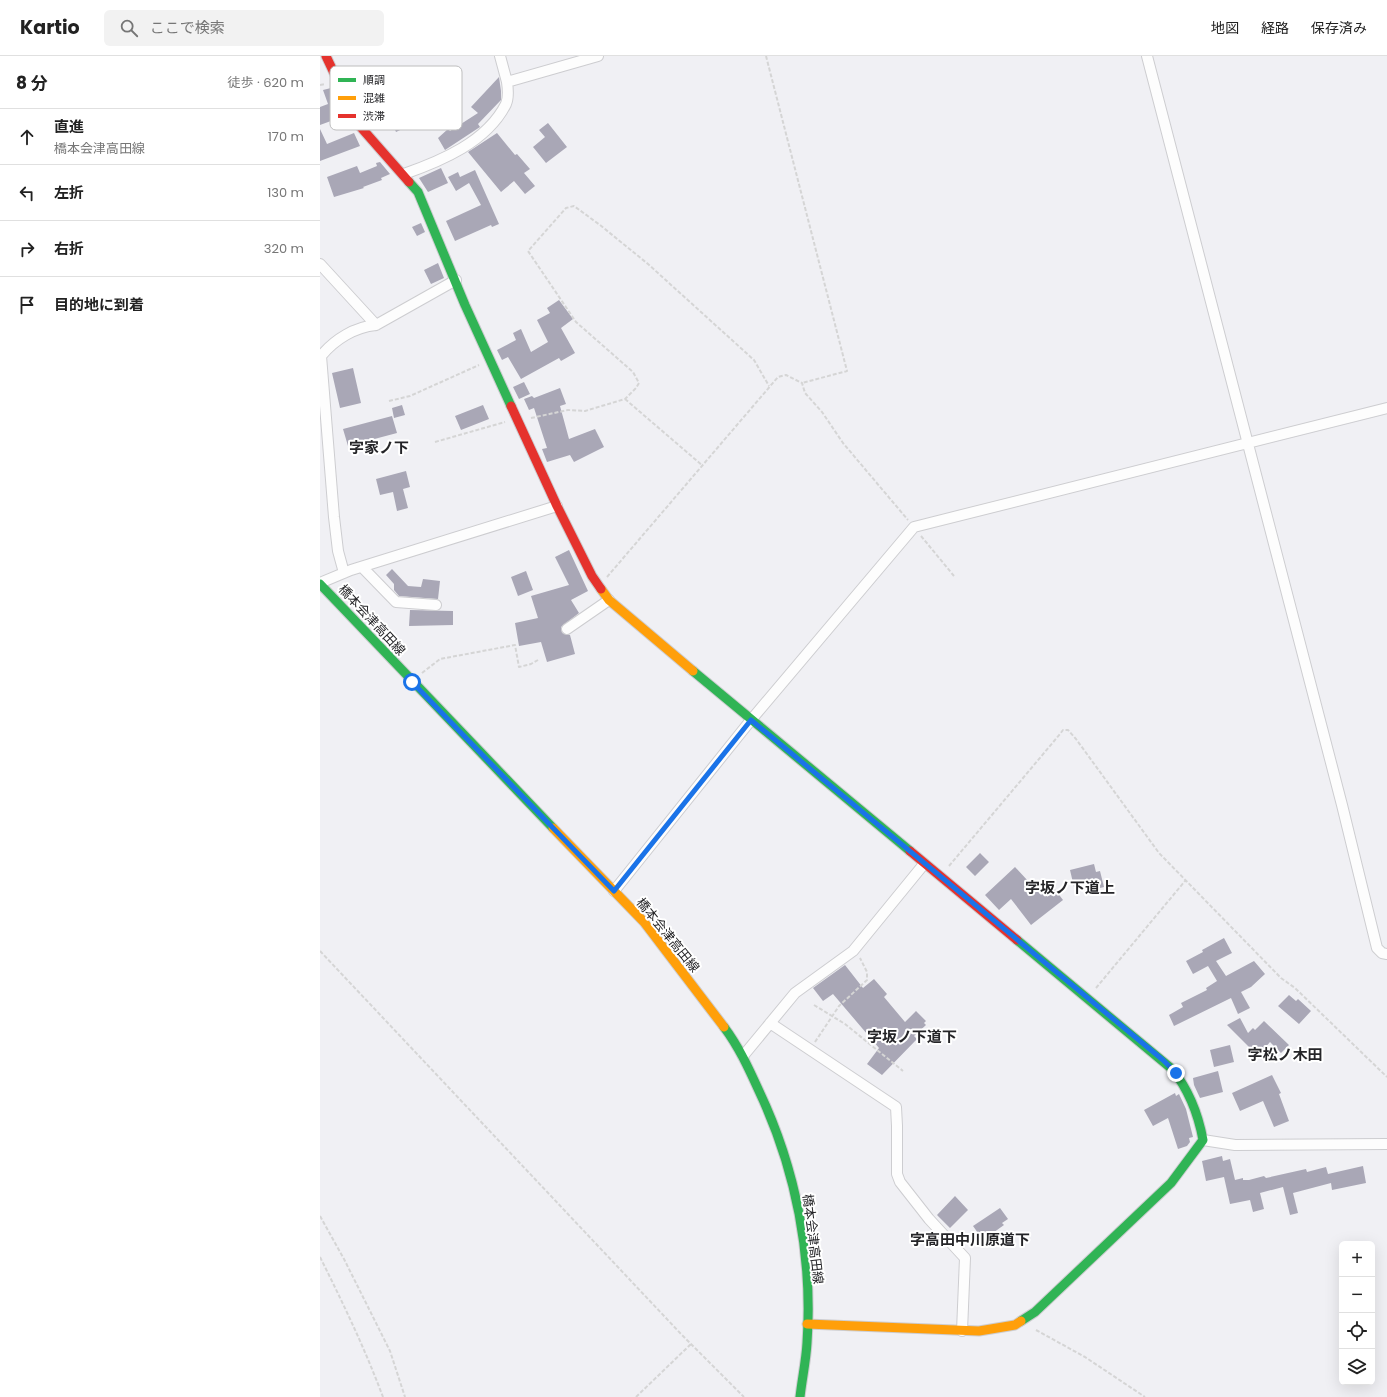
<!DOCTYPE html>
<html lang="ja">
<head>
<meta charset="utf-8">
<style>
	body { margin:0; font-family:Poppins,"Noto Sans JP",sans-serif; background:#f2f2f2; color:#222 }
	.controls { position:absolute; right:12px; bottom:12px; display:grid; overflow:hidden; border-radius:6px; box-shadow:0 4px 16px #0002 }
	.controls button { width:36px; height:36px; display:grid; place-items:center; padding:0; border:0; border-bottom:1px solid #e0e0e0; background:#fff; color:#222; font:20px sans-serif }
	.stop { position:absolute; width:12px; height:12px; margin:-9px; border:3px solid #1a73e8; border-radius:50%; background:#fff }
	.stop.end { background:#1a73e8; border-color:#fff; box-shadow:0 1px 4px #0008 }
	.list { margin:0; padding:0; list-style:none }
	h2 { display:flex; justify-content:space-between; align-items:center; height:52px; margin:0; padding:0 16px; font-size:17px }
	h2 small { font-size:13px; font-weight:400; color:#767676 }
	.list li { display:grid; grid-template-columns:26px 1fr auto; gap:12px; align-items:center; box-sizing:border-box; height:56px; padding:0 16px; border-top:1px solid #e0e0e0 }
	.list b { display:block; font-size:15px; white-space:nowrap }
	.list p { margin:0; font-size:13px; white-space:nowrap; color:#767676 }
	.list em { font-size:13px; font-style:normal; color:#767676 }
	.icon { flex:none; width:22px; height:22px; fill:none; stroke:currentColor; stroke-width:2; stroke-linecap:round; stroke-linejoin:round }
	.map { position:relative; flex:none; width:1067px; height:1341px; overflow:hidden }
	header { display:flex; align-items:center; gap:24px; box-sizing:border-box; height:56px; padding:0 20px; background:#fff; border-bottom:1px solid #e0e0e0 }
	header strong { font-size:19px }
	nav { display:flex; gap:22px; margin-inline-start:auto; font-size:14px }
	.search { width:280px; height:36px; background:#f2f2f2; display:flex; align-items:center; gap:10px; box-sizing:border-box; padding:0 14px; border-radius:6px; color:#767676; font-size:15px }
	main { display:flex }
	aside { flex:1; background:#fff }
	.map>svg:first-child { display:block }
	.building { fill:#a9a7b6 }
	.lines { fill:none; stroke-linecap:round; stroke-linejoin:round }
	.street-casing { stroke:#cdcdd0; stroke-width:12 }
	.fast-casing { stroke:#cdcdd0; stroke-width:11 }
	.slow-casing { stroke:#cdcdd0; stroke-width:11 }
	.jam-casing { stroke:#cdcdd0; stroke-width:11 }
	.path { stroke:#d5d5d5; stroke-width:2; stroke-dasharray:4 2; stroke-linecap:butt }
	.street { stroke:#fdfdfd; stroke-width:10 }
	.fast { stroke:#30b455; stroke-width:9 }
	.slow { stroke:#ff9f0a; stroke-width:9 }
	.jam { stroke:#e5322d; stroke-width:9 }
	.route { stroke:#1a73e8; stroke-width:5 }
	.labels { text-anchor:middle; dominant-baseline:central; stroke-width:4; stroke-linejoin:round; paint-order:stroke }
	.street-label { font-size:13px; fill:#252528; stroke:#fff }
	.quarter-label { font-size:15px; font-weight:bold; fill:#252528; stroke:#fff }
	.key { fill:#fff; stroke:#bebebe; stroke-width:1 }
	.key-label { font-size:11px; fill:#252528 }
</style>
</head>
<body>
<header>
<strong>Kartio</strong>
<div class="search"><svg class="icon" aria-label="search" viewBox="0 0 24 24"><circle cx="10" cy="10" r="6"/><path d="M15 15l6 6"/></svg>ここで検索</div>
<nav><a>地図</a><a>経路</a><a>保存済み</a></nav>
</header>
<main>
<aside>
<h2>8 分<small>徒歩 · 620 m</small></h2>
<ul class="list">
<li><svg class="icon" aria-label="ahead" viewBox="0 0 24 24"><path d="M12 20V5M6 11l6-6 6 6"/></svg><div><b>直進</b><p>橋本会津高田線</p></div><em>170 m</em></li>
<li><svg class="icon" aria-label="left" viewBox="0 0 24 24"><path d="M17 20v-9H6M10 6l-5 5 5 5"/></svg><div><b>左折</b></div><em>130 m</em></li>
<li><svg class="icon" aria-label="right" viewBox="0 0 24 24"><path d="M7 20v-9h11M14 6l5 5-5 5"/></svg><div><b>右折</b></div><em>320 m</em></li>
<li><svg class="icon" aria-label="arrive" viewBox="0 0 24 24"><path d="M6 21V4h12l-3 4 3 4H6"/></svg><div><b>目的地に到着</b></div></li>
</ul>
</aside>
<div class="map">
<svg width="1067" height="1341" viewBox="0 0 1067 1341">
	<rect width="100%" height="100%" fill="#f0f0f4"/>
	<path class="building" d="M62,17L70,37L105,25L112,46L120,41L126,52L76,76L69,59L50,67L46,63L30,30Z
		M179,21L181,35V44L158,68L160,71L125,94L118,82L128,73L130,75L158,57L151,51Z
		M11,32L29,69L23,70L19,62L0,69V51L8,48L3,34Z
		M228,67L247,91L226,107L213,91L225,81L219,74Z
		M0,73L7,88L34,77L40,90L0,105Z
		M177,77L195,99L197,98L210,113L204,117L215,130L205,138L194,125L181,136L148,96Z
		M60,106L70,118L61,122L62,124L43,131L44,132L14,141L7,121L37,110L40,117L57,110L56,107Z
		M121,112L128,127L108,136L99,122Z
		M155,114L179,168L172,171L171,169L135,185L126,165L161,149L149,127L136,135L128,121L138,116L140,121Z
		M101,167L105,176L97,180L92,171Z
		M118,207L124,222L111,228L104,214Z
		M239,244L253,263L241,272L255,297L241,305L239,302L201,323L188,301L182,304L177,294L196,284L193,277L201,273L211,296L228,286L217,264L230,257L227,252Z
		M33,312L41,347L20,352L12,317Z
		M204,326L210,338L199,343L193,331Z
		M240,332L246,348L240,350L249,383L275,373L284,391L254,406L250,399L227,406L222,393L227,392L214,352L209,354L204,343L212,340L214,342Z
		M82,349L85,359L74,362L72,352Z
		M163,349L169,363L141,374L135,360Z
		M72,360L77,377L28,390L23,373Z
		M86,415L90,431L83,433L88,452L77,455L73,436L60,439L56,423Z
		M249,494L268,535L251,544L259,557L241,571L242,577L250,579L255,598L227,606L221,586L199,590L195,567L218,562L211,540L249,529L235,501Z
		M72,513L88,530L101,531L103,523L120,525L118,543L79,540L74,534V528L66,519Z
		M206,515L213,534L198,540L191,521Z
		M90,554L133,555V569L89,570Z
		M660,797L669,806L655,820L646,811Z
		M774,808L776,816L780,815L784,831L772,834L770,827L754,831L750,814Z
		M695,811L721,839L724,837L726,839L734,832L743,844L711,869L691,843L679,854L665,839Z
		M904,882L912,897L896,905L906,920L934,905L945,918L931,931L921,936L930,952L918,958L911,942L854,970L849,959L863,951L861,947L887,934L886,932L897,925L888,910L873,918L866,905L883,896L882,894Z
		M525,909L543,932L554,923L567,938L564,941L585,966L596,955L606,965L604,967L606,969L594,980L597,983L562,1019L547,1008L559,992L513,938L503,945L493,932Z
		M969,939L976,945L978,943L991,955L979,968L958,950Z
		M920,962L928,977L933,972L935,974L944,965L969,989L961,997L950,986L938,1000L907,969Z
		M910,989L914,1006L894,1011L890,994Z
		M898,1015L903,1036L880,1042L874,1029L873,1022Z
		M952,1019L961,1037L959,1038L969,1065L954,1071L943,1045L920,1055L912,1037Z
		M855,1037L856,1040L859,1038L866,1053L873,1081L869,1082L870,1086L867,1090L858,1093L848,1062L833,1070L824,1054Z
		M902,1100L903,1105L910,1103L915,1124L923,1122V1124H929L944,1120L946,1122L986,1113L987,1116L1006,1111L1008,1118L1043,1110L1046,1127L1012,1134L1011,1127L973,1137L978,1157L970,1159L963,1131L940,1137L944,1153L933,1156L930,1144L910,1148L904,1121L886,1125L882,1105Z
		M635,1140L648,1154L630,1172L617,1159Z
		M680,1152L688,1163L682,1167L684,1169L663,1184L653,1170Z"/>
	<g class="lines">
		<defs>
			<path id="street" d="M180,0L187,26L278,0
				M827,0L1022,749L1057,892L1062,897L1067,898
				M84,118C121,105 167,86 186,48C189,41 188,33 187,26
				M0,208L56,269L136,224
				M42,511L76,546L116,549
				M24,517L18,495L14,461L1,300C15,283 35,271 56,269
				M0,527L31,514L237,450
				M247,573L289,544
				M294,835L431,664L594,471L1067,352
				M450,967L576,1051L577,1070V1118L580,1126L609,1163L645,1202L642,1275
				M423,1000L475,937L533,895L604,808
				M883,1084L915,1089L1067,1088"/>
			<path id="fast" d="M89,126L98,136L145,249L191,350
				M0,528L233,772
				M373,615L590,795
				M697,884L852,1013C869,1034 878,1057 883,1084L851,1127L715,1256L701,1265
				M404,971C419,991 429,1013 439,1035C476,1113 493,1201 487,1287C486,1305 482,1323 480,1341"/>
			<path id="slow" d="M281,533L289,544L373,615
				M233,772L324,866L404,971
				M487,1268L659,1275L695,1269L701,1265"/>
			<path id="jam" d="M6,0L38,68L89,126
				M191,350L237,450L272,520L281,533
				M590,795L697,884"/>
		</defs>
		<use href="#street" class="street-casing"/>
		<use href="#fast" class="fast-casing"/>
		<use href="#slow" class="slow-casing"/>
		<use href="#jam" class="jam-casing"/>
		<path class="path" d="M446,0L527,315L482,327
			M0,29L5,28
			M305,343L383,410
			M69,345L90,340L159,309
			M211,362L248,354L265,355L305,343L316,332L319,327L313,316L256,266L208,195L246,152L254,150L280,169L328,208L434,304L449,330
			M115,386L185,366
			M601,480L634,520
			M287,521L458,321L466,319L482,327L485,337L502,356L523,387L588,464
			M102,617L120,603L195,589L199,611L211,608L218,604
			M629,810L740,678L743,674H748L756,683L839,797L961,922L975,932L1067,1021
			M0,895L361,1278L424,1341
			M776,932L865,825
			M494,949L525,968L583,1015
			M495,986L519,950L547,924V916L540,902
			M0,1160L24,1203L70,1295L85,1341
			M0,1201C23,1247 45,1293 63,1341
			M716,1274L765,1301L825,1341
			M316,1341L371,1288"/>
		<use href="#street" class="street"/>
		<use href="#fast" class="fast"/>
		<use href="#slow" class="slow"/>
		<use href="#jam" class="jam"/>
	</g>
	<g class="lines">
		<path class="route" d="M92,626L294,835L431,664L843,1004L856,1017"/>
	</g>
	<g class="labels">
		<g class="street-label">
			<text transform="translate(52 564) rotate(47)">橋本会津高田線</text>
			<text transform="translate(348 879) rotate(51)">橋本会津高田線</text>
			<text transform="translate(493 1183) rotate(83)">橋本会津高田線</text>
		</g>
		<g class="quarter-label">
			<text x="59" y="391">字家ノ下</text>
			<text x="750" y="831">字坂ノ下道上</text>
			<text x="592" y="980">字坂ノ下道下</text>
			<text x="965" y="998">字松ノ木田</text>
			<text x="650" y="1183">字高田中川原道下</text>
		</g>
	</g>
	<rect x="10" y="10" width="132" height="64" rx="6" class="key"/>
	<rect x="18" y="22" width="18" height="4" fill="#30b455"/>
	<rect x="18" y="40" width="18" height="4" fill="#ff9f0a"/>
	<rect x="18" y="58" width="18" height="4" fill="#e5322d"/>
	<g class="key-label">
		<text x="43" y="28">順調</text>
		<text x="43" y="46">混雑</text>
		<text x="43" y="64">渋滞</text>
	</g>
</svg>
<div class="controls">
<button>+</button>
<button>−</button>
<button><svg class="icon" aria-label="locate" viewBox="0 0 24 24"><circle cx="12" cy="12" r="6"/><path d="M12 2v4M12 18v4M2 12h4M18 12h4"/></svg></button>
<button><svg class="icon" aria-label="layers" viewBox="0 0 24 24"><path d="M12 4l9 5-9 5-9-5zM3 14l9 5 9-5"/></svg></button>
</div>
<div class="stop" style="left:92px;top:626px"></div>
<div class="stop end" style="left:856px;top:1017px"></div>
</div>
</main>
</body>
</html>
